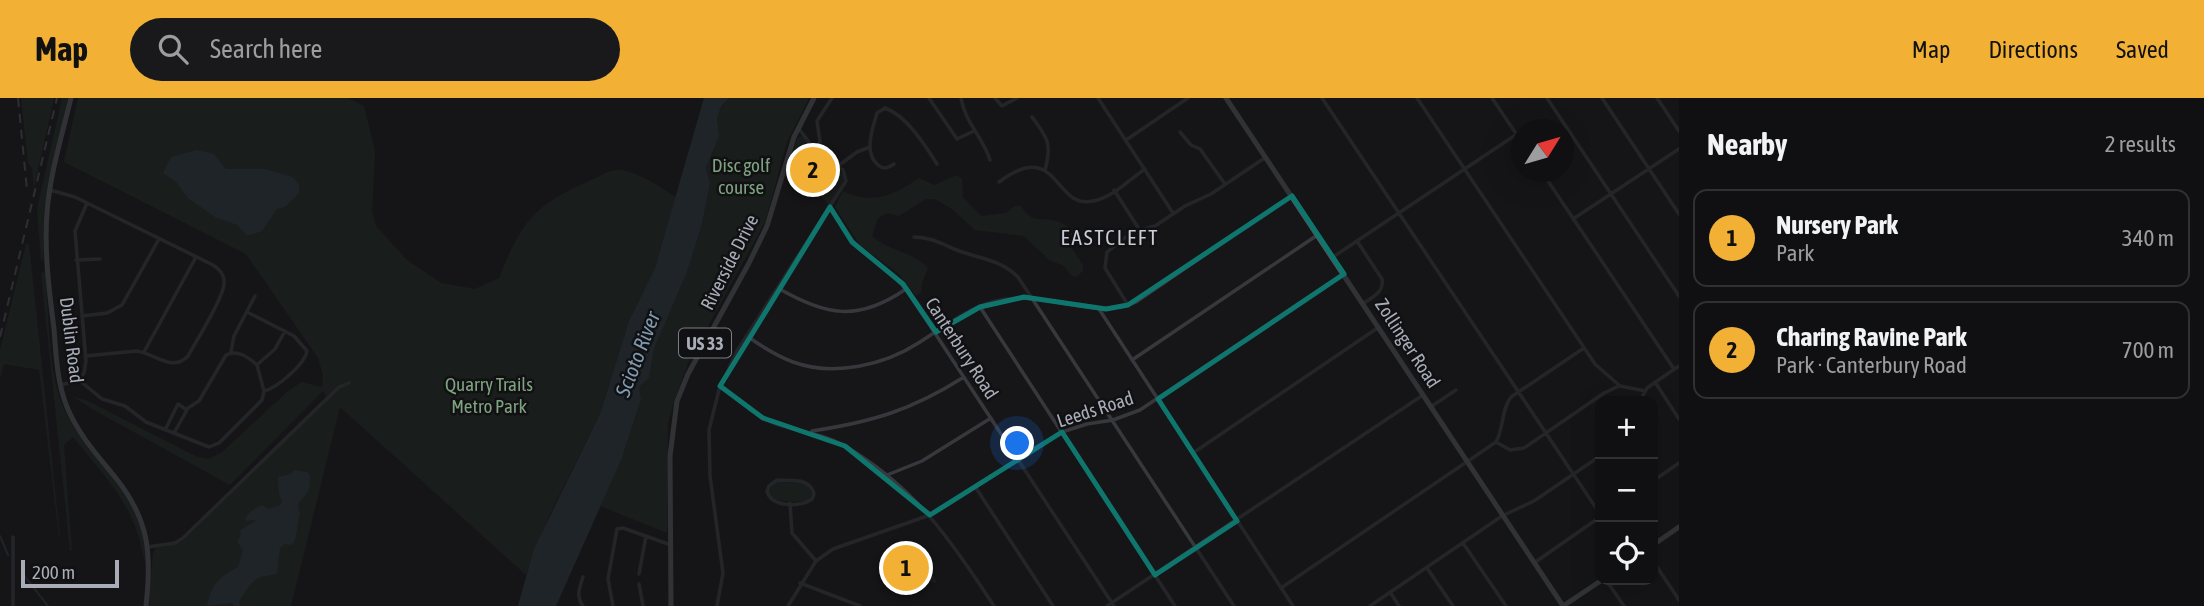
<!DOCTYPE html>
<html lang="en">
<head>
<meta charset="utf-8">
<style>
	body { margin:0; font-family:"Asap Condensed",sans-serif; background:#19191b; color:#f1f3f6 }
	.controls { position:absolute; right:21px; bottom:21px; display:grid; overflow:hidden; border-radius:14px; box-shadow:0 7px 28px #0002 }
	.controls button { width:63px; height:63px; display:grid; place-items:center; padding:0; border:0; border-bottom:2px solid #303032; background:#101012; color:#f1f3f6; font:35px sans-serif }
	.compass { position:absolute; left:1511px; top:21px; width:63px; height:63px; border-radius:50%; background:#101012; box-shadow:0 7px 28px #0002; rotate:53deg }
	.scale { position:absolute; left:21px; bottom:18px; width:98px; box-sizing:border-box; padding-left:7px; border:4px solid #a8adb8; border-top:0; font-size:19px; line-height:24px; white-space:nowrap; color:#a8adb8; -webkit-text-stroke:5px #111113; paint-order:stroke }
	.you { position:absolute; left:1018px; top:346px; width:24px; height:24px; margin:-18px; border:5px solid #fff; border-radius:50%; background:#1a73e8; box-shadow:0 0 0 10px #1a73e833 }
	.badge { display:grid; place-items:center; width:46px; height:46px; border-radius:50%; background:#f2b134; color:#111; font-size:23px; font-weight:700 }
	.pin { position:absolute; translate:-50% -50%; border:4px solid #fff; box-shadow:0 2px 7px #0006 }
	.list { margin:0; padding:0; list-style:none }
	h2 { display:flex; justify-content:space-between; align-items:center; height:91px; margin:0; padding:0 28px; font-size:30px }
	h2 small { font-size:23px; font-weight:400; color:#9c9d9f }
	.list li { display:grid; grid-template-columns:46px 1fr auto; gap:21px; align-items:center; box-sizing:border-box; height:98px; margin:0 14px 14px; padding:0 14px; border:2px solid #303032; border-radius:14px }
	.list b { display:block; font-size:26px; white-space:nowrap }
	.list p { margin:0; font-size:23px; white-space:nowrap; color:#9c9d9f }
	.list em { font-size:23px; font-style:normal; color:#9c9d9f }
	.icon { flex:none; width:38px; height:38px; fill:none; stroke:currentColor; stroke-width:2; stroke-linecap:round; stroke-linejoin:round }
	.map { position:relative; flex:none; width:1679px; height:508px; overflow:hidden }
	header { display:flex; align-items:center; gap:42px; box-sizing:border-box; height:98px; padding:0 35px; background:#f2b134; color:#111 }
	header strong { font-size:33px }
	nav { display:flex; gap:38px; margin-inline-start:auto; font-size:24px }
	.search { width:490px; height:63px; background:#19191b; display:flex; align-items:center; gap:18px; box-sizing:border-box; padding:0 24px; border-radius:38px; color:#9c9d9f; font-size:26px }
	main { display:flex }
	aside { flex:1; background:#101012 }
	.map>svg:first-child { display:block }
	.green { fill:#1e261f }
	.water { fill:#2c353c }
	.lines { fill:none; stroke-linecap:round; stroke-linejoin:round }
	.stream { stroke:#2c353c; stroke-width:2 }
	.minor { stroke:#37383d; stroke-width:3.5 }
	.major { stroke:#53555c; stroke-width:5 }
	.rail { stroke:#4a4c52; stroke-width:2; stroke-dasharray:9 7; stroke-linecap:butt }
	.marked { fill:none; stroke:#0f766e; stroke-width:5; stroke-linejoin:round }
	.labels { text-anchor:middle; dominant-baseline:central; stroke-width:5; stroke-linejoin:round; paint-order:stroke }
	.shield { fill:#111113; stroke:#7b7e86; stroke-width:2 }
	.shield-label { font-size:18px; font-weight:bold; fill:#a8adb8 }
	.park-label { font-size:19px; fill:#7fa381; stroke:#111113 }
	.street-label { font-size:19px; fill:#a8adb8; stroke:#111113 }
	.neighbourhood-label { font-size:21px; letter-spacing:2px; fill:#c9ccd4; stroke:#111113 }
	.water-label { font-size:21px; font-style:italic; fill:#7f9bb3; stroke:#111113 }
</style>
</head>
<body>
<header>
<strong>Map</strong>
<div class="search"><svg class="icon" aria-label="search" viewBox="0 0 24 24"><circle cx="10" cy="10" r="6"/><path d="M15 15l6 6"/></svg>Search here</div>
<nav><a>Map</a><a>Directions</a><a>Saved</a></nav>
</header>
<main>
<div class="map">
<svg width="1679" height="508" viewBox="0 0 1679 508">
	<rect width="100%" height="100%" fill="#161618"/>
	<path class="green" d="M21,0H54L34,90L32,70L28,65Z
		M62,0H68L44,111L43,162H41L37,111Z
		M78,0H349L364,8L375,53L372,112L376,128L406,161L441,185L475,191L499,180C521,126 532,108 587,84C595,81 608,72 617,72C637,72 659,89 676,99L655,170L629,223L600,316L549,418L526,477L340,309L291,508H149L153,455L156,450L176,446L184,442L327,301L323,293L230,387L92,311L72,298L88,303L197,359L208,361L221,355L287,294L301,284L322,289L323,277L318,260L246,156L64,64Z
		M729,0H809L787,44L765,124L688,265L675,300L668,326L667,435L600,408L641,301L639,289L649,280L654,251L687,174L702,126L710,85L706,70L719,38L717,20L721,10Z
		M803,38L821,63L838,71L843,76V84L829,107L814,90L785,80L796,44L798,39Z
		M957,77L962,81L963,99L981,118L1006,115L1015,108H1021C1034,127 1037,118 1056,123C1063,125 1070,130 1077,134L1078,139L1073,144L1072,151L1083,167V173L1076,179L1072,178L1064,168L1049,162L1024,138L975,132L952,111L935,101H926L899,118L887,115L878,120L872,138C888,153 912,153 928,170L922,185L921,194L916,198L899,176L860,147L835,109L843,93C873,107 893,98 919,80L934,87Z
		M26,146H29L60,438L59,439L39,272L4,266L0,280V252Z
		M45,174C49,215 48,275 64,311C83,354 125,382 140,427C144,441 145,455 146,470C143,457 141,444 136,431C124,396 96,368 73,339L64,347L72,453H70L41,175Z
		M777,384L804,385L807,386L812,396L808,402C795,406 750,404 777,384Z
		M924,454L937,485L878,476L883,464Z"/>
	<path class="water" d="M704,0H729L721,9L717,20L719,38L706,70L710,85L702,126L687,174L654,251L649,280L639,289L641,301L621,362L556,508H518L534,451L600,316L629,223L655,170Z
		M197,52L214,56L226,71H265L293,79L299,87V95L285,109L277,111L262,133L247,138L237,127L215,119L188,100L176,84L163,75L171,59Z
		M294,372L307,374L310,377C310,382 310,392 307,395C302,403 295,402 300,416C296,426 299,437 292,447L285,446L280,450L277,475C271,478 267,477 261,479C250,483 246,494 239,503L240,508H234L232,505L207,508C211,487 220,478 238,469L243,452L237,444L241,437L240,432L256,423L253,422L247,423L245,421C250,413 253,411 262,407L268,411L279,408L282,404L279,396L278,379L291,376Z"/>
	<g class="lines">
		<path class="stream" d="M0,438L8,457
			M23,476L48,508"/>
		<path class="minor" d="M929,0L957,41L974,33
			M961,0C965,25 983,39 990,62
			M995,0L1002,8L1017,0
			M1098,0L1173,115
			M1322,0L1600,416
			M1417,0L1595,266L1620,288L1645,293
			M1492,0L1521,43
			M1547,0L1679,198
			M1602,0L1679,116
			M1657,0L1679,33
			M1032,19C1048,40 1052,46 1045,72
			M1180,34L1191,47L1200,51L1225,86
			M1126,42L1188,0
			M816,54L820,44L817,23L832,0
			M894,66C888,70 884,72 878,67C863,55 873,29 877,15L885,10C907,18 925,47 937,66
			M838,68L857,54L870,49
			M1542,74L1674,271
			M999,84C1059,39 1053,112 1093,103C1112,100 1130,81 1145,71
			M50,92L75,99L213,167C220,172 225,177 224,186C223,201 196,243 188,258C172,275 155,255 136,253L85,258
			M1114,92L1139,131
			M830,109L857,149L893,177L906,191L1114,508
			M1573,121L1679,51
			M914,139C933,139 945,148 962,154C983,161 1002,163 1018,179L1234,508
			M1357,143L1382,181C1384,194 1373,199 1364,205
			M1333,159L1517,36
			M76,162L100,161
			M778,190C826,218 858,224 906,191
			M1128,207L1105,170L1107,154L1131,135L1155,128L1185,108L1211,96L1266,59
			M980,209L1175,508
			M1099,211L1293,508
			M247,214L294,238L307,253C305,266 277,290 264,293
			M82,218L107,215L122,207L159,141
			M747,238C761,248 777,258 793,264C834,279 885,267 920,244C944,229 967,210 995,203C1043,191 1094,223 1136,204L1291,98
			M144,254L196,159
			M231,254L234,238L255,198
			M1132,262L1316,138
			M258,266L275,251L285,233
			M79,282L102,301L125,308L146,324L209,349L219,345L262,302L264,293L257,267
			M79,282L84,275L86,263L75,133L87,105
			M1655,284L1679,321
			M61,287L79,282
			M720,288C738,300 753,317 773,325C797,334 822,335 845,348C915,389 951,442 994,508
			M1640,303L1647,290L1679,268
			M1432,308L1456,292
			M188,310L199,303L226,257C237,251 248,259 257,267
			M165,332L178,306L187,312L174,335
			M812,333C872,324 912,312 964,279
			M1496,344L1510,352L1524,350L1604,295L1619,288
			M1193,355L1379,229
			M887,377L922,363L991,320
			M777,382C791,383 810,379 814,396L812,401C800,410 771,409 767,393L769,388Z
			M1653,383L1679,365
			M976,390L1053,508
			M790,405L792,435L816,463
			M1463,445L1506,508
			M148,449L175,445L183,440L339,289L349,285
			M1653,463L1679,502
			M1534,465L1600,419
			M1427,470L1453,508
			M639,476L646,438
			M583,479C579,491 576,498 583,508
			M1606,482L1624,508
			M800,485L860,508
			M639,486L643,508
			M1281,490L1496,344C1504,330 1501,312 1511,299L1584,250
			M1390,494L1399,508
			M13,508V439
			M613,508L608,481L617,431L623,430L671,447
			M717,508L723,475L710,378L709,332L719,292L737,253L846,83L843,72L819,57L799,31
			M788,508L816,463L833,451L930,417L1062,334L1087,326L1113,322L1140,312L1343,176
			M1107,508L1423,297
			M1370,508L1502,418L1534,403L1600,358"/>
		<path class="major" d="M71,0C62,37 50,76 47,114C44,153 49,192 54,231C56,257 57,284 67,309C78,336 97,357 115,379C149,421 152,455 146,508
			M1226,0L1563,508
			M1653,447L1679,429
			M671,508L670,358L677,303L688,276L749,165L767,128L794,39L814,0
			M1563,508L1602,482"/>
		<path class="rail" d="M18,0L27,92
			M0,239L57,0"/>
	</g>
	<path d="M0 0H1679V508H0ZM1292,98L1344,176L1158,301L1237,423L1155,477L1062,334L930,417L845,348L763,320L720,288L830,109L852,144L903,186L936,234L980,209L1024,199L1106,211L1128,207Z" fill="#161618" fill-opacity=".55" fill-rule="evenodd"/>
	<path class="marked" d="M1292,98L1344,176L1158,301L1237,423L1155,477L1062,334L930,417L845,348L763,320L720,288L830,109L852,144L903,186L936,234L980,209L1024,199L1106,211L1128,207Z"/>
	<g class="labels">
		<rect class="shield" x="679" y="230.5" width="52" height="29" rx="5"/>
		<g class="shield-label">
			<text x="705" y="245">US 33</text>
		</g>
		<g class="park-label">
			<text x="741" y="67">Disc golf<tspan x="741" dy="22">course</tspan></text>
			<text x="489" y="286">Quarry Trails<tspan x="489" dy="22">Metro Park</tspan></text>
		</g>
		<g class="street-label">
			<text transform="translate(729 164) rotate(-63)">Riverside Drive</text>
			<text transform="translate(72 242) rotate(83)">Dublin Road</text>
			<text transform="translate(1408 245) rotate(57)">Zollinger Road</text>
			<text transform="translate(962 250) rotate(57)">Canterbury Road</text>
			<text transform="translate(1095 311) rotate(-18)">Leeds Road</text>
		</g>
		<g class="neighbourhood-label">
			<text x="1110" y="139">EASTCLEFT</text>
		</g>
		<g class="water-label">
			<text transform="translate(637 256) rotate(-69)">Scioto River</text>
		</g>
	</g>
</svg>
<div class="controls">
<button>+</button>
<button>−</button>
<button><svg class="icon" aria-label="locate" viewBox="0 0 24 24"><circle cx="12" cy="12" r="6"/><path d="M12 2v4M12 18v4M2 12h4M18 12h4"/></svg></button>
</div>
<svg class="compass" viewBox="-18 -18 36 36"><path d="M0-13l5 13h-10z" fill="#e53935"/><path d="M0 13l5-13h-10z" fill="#9c9d9f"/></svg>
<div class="scale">200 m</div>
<div class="you"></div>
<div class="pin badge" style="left:906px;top:470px">1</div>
<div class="pin badge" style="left:813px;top:72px">2</div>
</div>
<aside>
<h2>Nearby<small>2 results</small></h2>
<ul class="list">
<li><span class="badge">1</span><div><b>Nursery Park</b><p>Park</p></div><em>340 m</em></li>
<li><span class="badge">2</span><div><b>Charing Ravine Park</b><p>Park · Canterbury Road</p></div><em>700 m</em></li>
</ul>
</aside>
</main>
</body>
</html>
